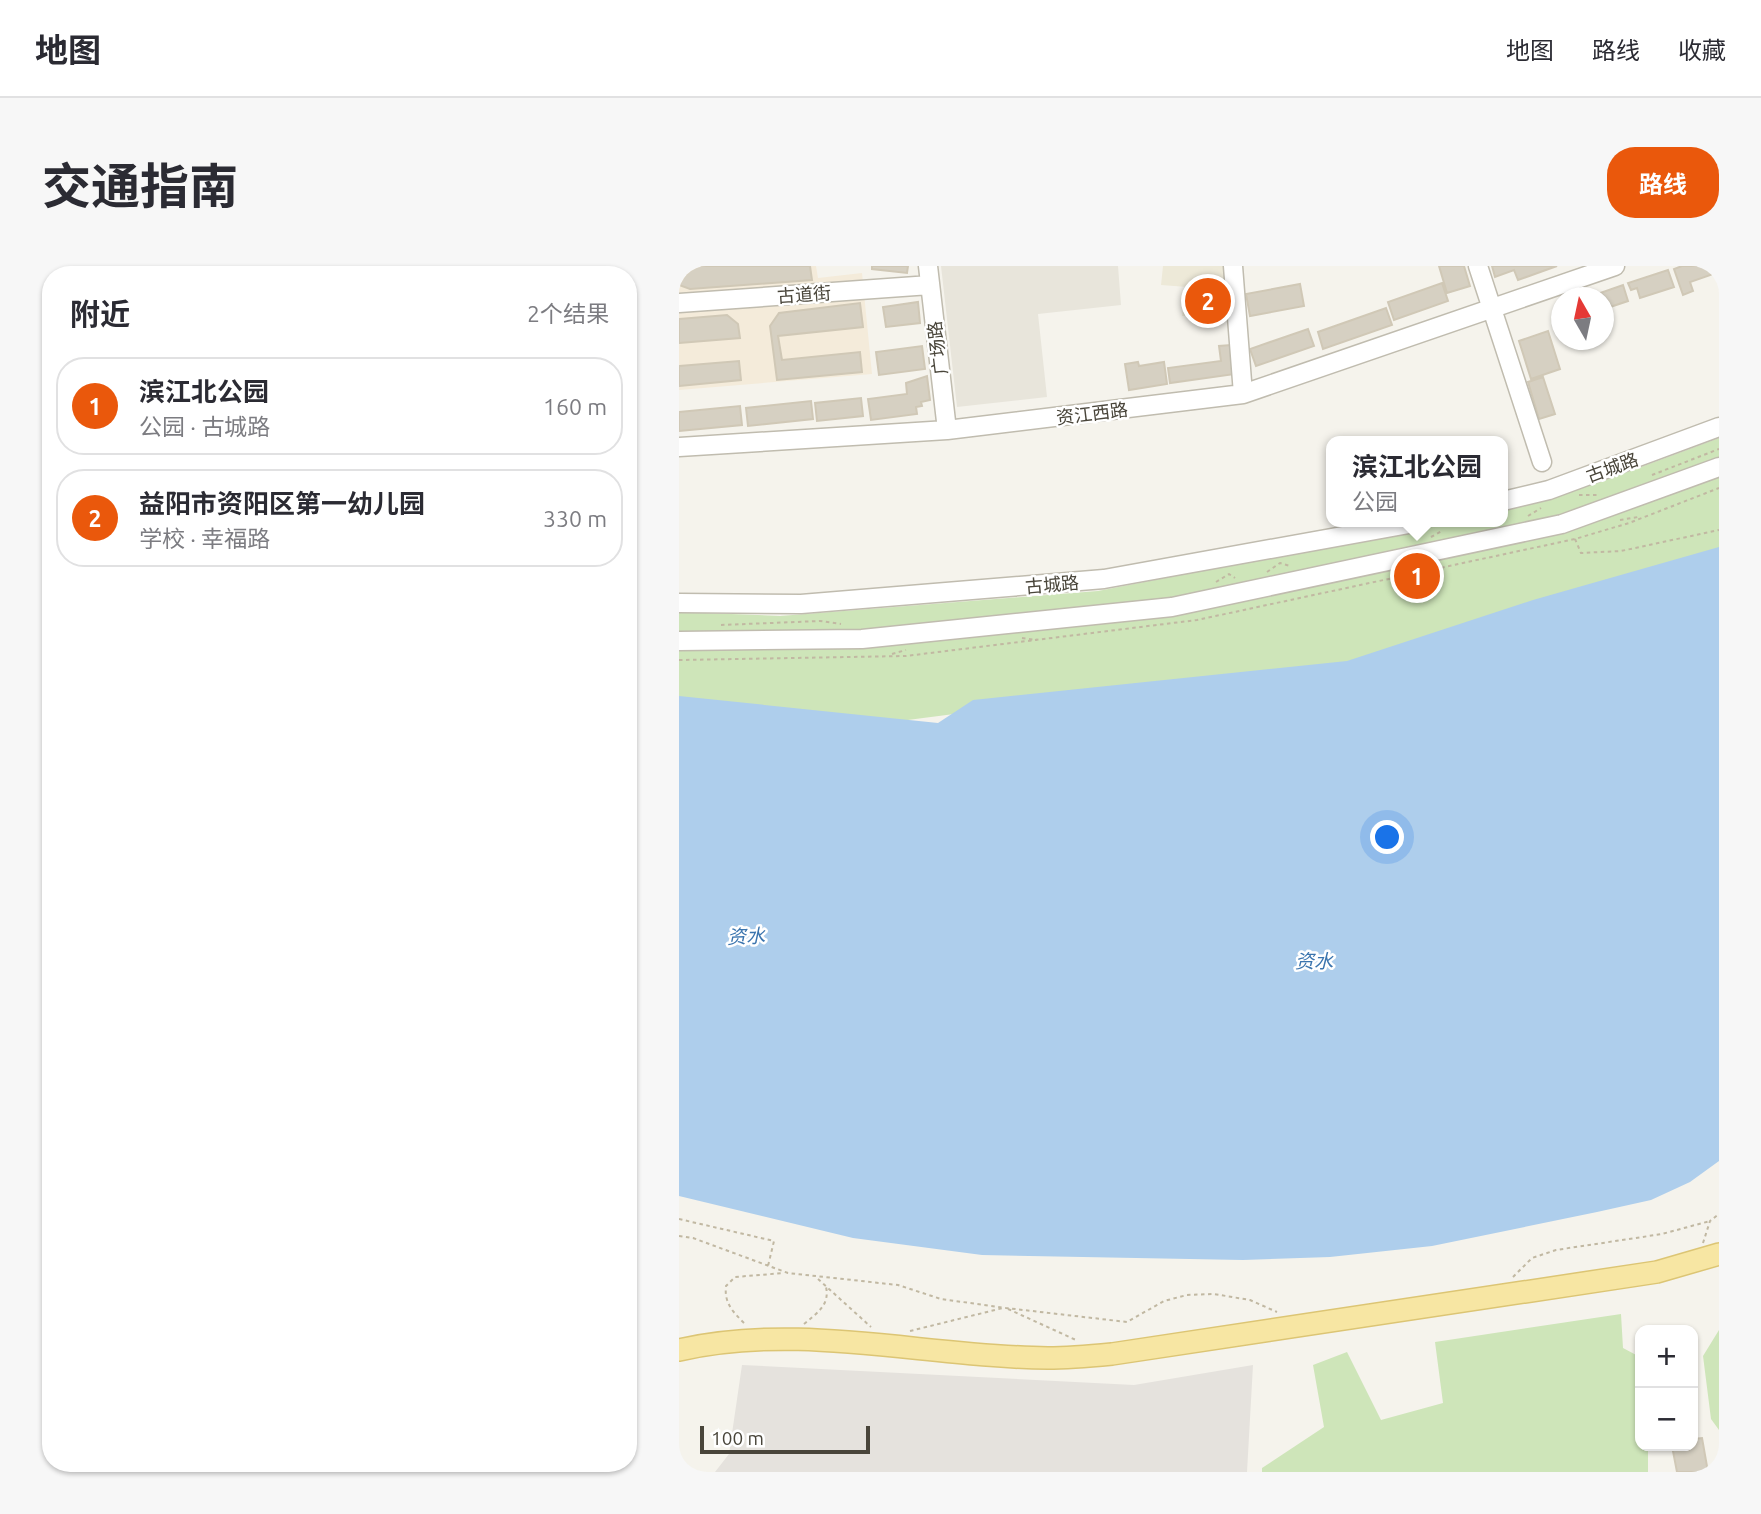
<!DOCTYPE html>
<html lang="zh">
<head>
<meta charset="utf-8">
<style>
	body { margin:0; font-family:Ubuntu,"Noto Sans SC",sans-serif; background:#f7f7f7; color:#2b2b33 }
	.controls { position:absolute; right:21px; bottom:21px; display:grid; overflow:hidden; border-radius:14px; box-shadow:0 2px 5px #0004 }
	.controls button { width:63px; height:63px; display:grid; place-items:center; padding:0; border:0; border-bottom:2px solid #e1e1e2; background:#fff; color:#2b2b33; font:35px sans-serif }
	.compass { position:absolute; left:872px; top:21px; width:63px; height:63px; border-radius:50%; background:#fff; box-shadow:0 2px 5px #0004; rotate:351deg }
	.scale { position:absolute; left:21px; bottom:18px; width:170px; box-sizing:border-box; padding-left:7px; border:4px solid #49453a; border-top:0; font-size:19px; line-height:24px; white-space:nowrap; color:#49453a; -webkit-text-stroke:5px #fff; paint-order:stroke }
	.you { position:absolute; left:709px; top:572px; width:24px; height:24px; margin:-18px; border:5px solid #fff; border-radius:50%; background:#1a73e8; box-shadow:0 0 0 10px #1a73e833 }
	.badge { display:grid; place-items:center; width:46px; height:46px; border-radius:50%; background:#ea580c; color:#fff; font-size:23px; font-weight:700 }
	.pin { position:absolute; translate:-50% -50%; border:4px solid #fff; box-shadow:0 2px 7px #0006 }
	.popup { position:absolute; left:647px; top:170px; width:182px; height:91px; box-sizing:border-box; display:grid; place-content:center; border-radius:14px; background:#fff; filter:drop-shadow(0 2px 5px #0005); font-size:23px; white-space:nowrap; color:#7c7c81 }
	.popup b { font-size:26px; color:#2b2b33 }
	.popup::after { content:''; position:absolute; left:50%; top:100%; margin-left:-14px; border:14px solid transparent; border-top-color:#fff }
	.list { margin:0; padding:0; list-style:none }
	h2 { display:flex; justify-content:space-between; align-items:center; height:91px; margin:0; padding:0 28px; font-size:30px }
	h2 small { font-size:23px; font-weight:400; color:#7c7c81 }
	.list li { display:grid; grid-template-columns:46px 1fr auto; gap:21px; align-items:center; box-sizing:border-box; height:98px; margin:0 14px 14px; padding:0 14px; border:2px solid #e1e1e2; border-radius:28px }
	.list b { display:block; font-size:26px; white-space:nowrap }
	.list p { margin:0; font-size:23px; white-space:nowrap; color:#7c7c81 }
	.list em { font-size:23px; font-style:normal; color:#7c7c81 }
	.map { position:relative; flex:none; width:1040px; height:1206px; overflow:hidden; border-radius:28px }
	header { display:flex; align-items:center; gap:42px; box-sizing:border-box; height:98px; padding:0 35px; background:#fff; border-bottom:2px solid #e1e1e2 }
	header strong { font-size:33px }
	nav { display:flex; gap:38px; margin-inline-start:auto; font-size:24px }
	.intro { display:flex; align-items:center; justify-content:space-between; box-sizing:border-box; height:168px; padding:0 42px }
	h1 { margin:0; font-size:49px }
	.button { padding:18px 32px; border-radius:28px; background:#ea580c; color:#fff; font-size:24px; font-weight:700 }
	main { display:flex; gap:42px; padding:0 42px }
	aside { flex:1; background:#fff; border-radius:28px; box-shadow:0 2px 5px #0004 }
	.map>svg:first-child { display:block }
	.residential { fill:#e8e5db }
	.commercial { fill:#f4ebda }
	.industrial { fill:#e5e2dd }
	.education { fill:#ede9d8 }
	.green { fill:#cee5b9 }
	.water { fill:#aeceec }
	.building { fill:#d6d0c2; stroke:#d0c8b6; stroke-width:2 }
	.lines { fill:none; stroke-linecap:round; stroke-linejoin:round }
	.minor-casing { stroke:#c0bcaf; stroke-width:21 }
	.major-casing { stroke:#dcc574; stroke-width:24 }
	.path { stroke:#c1b8a2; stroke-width:2; stroke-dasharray:3.5 3.5; stroke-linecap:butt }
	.minor { stroke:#fff; stroke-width:18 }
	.major { stroke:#f7e6a3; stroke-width:21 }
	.labels { text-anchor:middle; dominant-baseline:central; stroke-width:5; stroke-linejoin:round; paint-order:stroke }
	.street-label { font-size:18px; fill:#49453a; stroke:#fff }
	.water-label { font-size:19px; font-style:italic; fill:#3a74ae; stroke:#fff }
</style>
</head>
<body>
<header>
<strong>地图</strong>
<nav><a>地图</a><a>路线</a><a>收藏</a></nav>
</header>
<div class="intro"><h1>交通指南</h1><a class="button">路线</a></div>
<main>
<aside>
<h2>附近<small>2个结果</small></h2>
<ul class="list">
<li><span class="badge">1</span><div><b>滨江北公园</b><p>公园 · 古城路</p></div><em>160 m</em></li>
<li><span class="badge">2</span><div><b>益阳市资阳区第一幼儿园</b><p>学校 · 幸福路</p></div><em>330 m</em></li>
</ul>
</aside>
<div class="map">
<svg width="1040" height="1206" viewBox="0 0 1040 1206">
	<rect width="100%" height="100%" fill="#f5f3ec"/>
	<path class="residential" d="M262,0H439L442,39L359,48L368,131L278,141Z"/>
	<path class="commercial" d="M0,0H137L139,12L183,7L193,108L0,124Z"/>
	<path class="industrial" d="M63,1099L455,1119L574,1099L568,1206H36L50,1188Z"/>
	<path class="education" d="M484,0H550L552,49L503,50L508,21L482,19Z"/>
	<path class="green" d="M1040,172V291L695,394L159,463L0,441V346L101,350L419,325L773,256H824V243L943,208Z
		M942,1048L944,1082L961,1091V1180H969V1206H583V1202L645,1161L634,1099L668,1086L702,1154L764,1137L756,1076Z
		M1040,1064V1164L1032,1153L1024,1090Z"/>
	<path class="water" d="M1040,281V895L1011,916L972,934L918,946L753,980L651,991L564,994L303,989L174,972L0,930V430L259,457L294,434L668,395L854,334Z"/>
	<path class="building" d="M0,0H131L133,14L11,23L0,19Z
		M193,0H229L228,7L193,3Z
		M760,0H785L791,20L768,27Z
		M813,0H878L839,14L835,4L816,11Z
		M1003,0H1040V6L1011,16L1014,25L1004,29L995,3Z
		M989,4L995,21L961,32L958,22L952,24L949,17Z
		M763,17L769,35L715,54L709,36Z
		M621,18L625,40L571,50L567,28Z
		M944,19L949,35L925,43V32H907Z
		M239,36L241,57L207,61L204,41Z
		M181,37L184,61L99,70L103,94L181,86L183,106L98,114L91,60L100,47Z
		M707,42L713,59L644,83L639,66Z
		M48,49L59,58L61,72L0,77V53Z
		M629,63L635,80L577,100L571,83Z
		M869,65L881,103L852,113L840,75Z
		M552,79L556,108L491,117L489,102L542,95L540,80Z
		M243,80L246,103L200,109L197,86Z
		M60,95L62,114L0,120V100Z
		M459,96L460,100L485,96L488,118L450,124L446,98Z
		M248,110L251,134L242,136L243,140L237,141L238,148L192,154L189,133L228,128L227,117Z
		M864,111L876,148L860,153L849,116Z
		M182,132L184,150L138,155L136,137Z
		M132,135L134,153L69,160L67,142Z
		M61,140L63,159L0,165V146Z
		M1023,1172L1029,1206H998L993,1180H1014V1173Z"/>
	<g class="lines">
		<defs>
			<path id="minor" d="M249,0L268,164
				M554,0L564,128
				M799,0L863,196
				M0,37L251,19
				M0,181L268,164L564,128L936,0
				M824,235L870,224L1040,161
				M0,337L122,338L425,313L741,256
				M0,375L183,373L493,341L883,258L1040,201"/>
			<path id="major" d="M0,1084C122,1056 246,1091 369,1092C390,1092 412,1090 433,1088L978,1006L1040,988"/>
		</defs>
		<use href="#minor" class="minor-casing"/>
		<use href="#major" class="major-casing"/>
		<path class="path" d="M973,209L1040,183
			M900,229H919
			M849,250L862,242
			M941,254L959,251
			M752,271L763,265
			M896,273L902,287L942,285L1040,264
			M588,306L601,297L611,300
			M537,316L550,308L556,312
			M42,359L141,355L162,358
			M343,372L358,374
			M213,388L227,384
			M0,394L227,390L518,354L896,273L950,257L1040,222
			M0,953L95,975L89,1000
			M0,970L14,972L109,1007L219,1019L262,1033L327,1042L448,1056L485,1035L508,1029L535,1028L571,1034L598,1046
			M1024,977L1031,955L1040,948
			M834,1011L853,992L877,984L983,968L1031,955
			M139,1013L192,1061
			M329,1043L397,1074
			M65,1057C54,1046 45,1037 47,1020L56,1011L105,1007
			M125,1058C138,1047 151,1039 147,1021
			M231,1065L324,1042"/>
		<use href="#minor" class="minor"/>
		<use href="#major" class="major"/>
	</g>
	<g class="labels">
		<g class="street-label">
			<text transform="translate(125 28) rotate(-4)">古道街</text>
			<text transform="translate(258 82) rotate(-97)">广场路</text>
			<text transform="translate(413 147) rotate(-7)">资江西路</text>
			<text transform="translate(933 201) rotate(-20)">古城路</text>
			<text transform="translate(373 318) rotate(-5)">古城路</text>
		</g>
		<g class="water-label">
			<text transform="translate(67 670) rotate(-2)">资水</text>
			<text x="635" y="695">资水</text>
		</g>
	</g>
</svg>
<div class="controls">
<button>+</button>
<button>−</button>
</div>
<svg class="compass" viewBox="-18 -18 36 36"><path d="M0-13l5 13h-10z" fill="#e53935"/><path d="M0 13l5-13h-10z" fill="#7c7c81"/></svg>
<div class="scale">100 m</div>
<div class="you"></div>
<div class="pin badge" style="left:738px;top:310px">1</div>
<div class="popup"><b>滨江北公园</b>公园</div>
<div class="pin badge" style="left:529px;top:35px">2</div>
</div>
</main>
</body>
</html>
